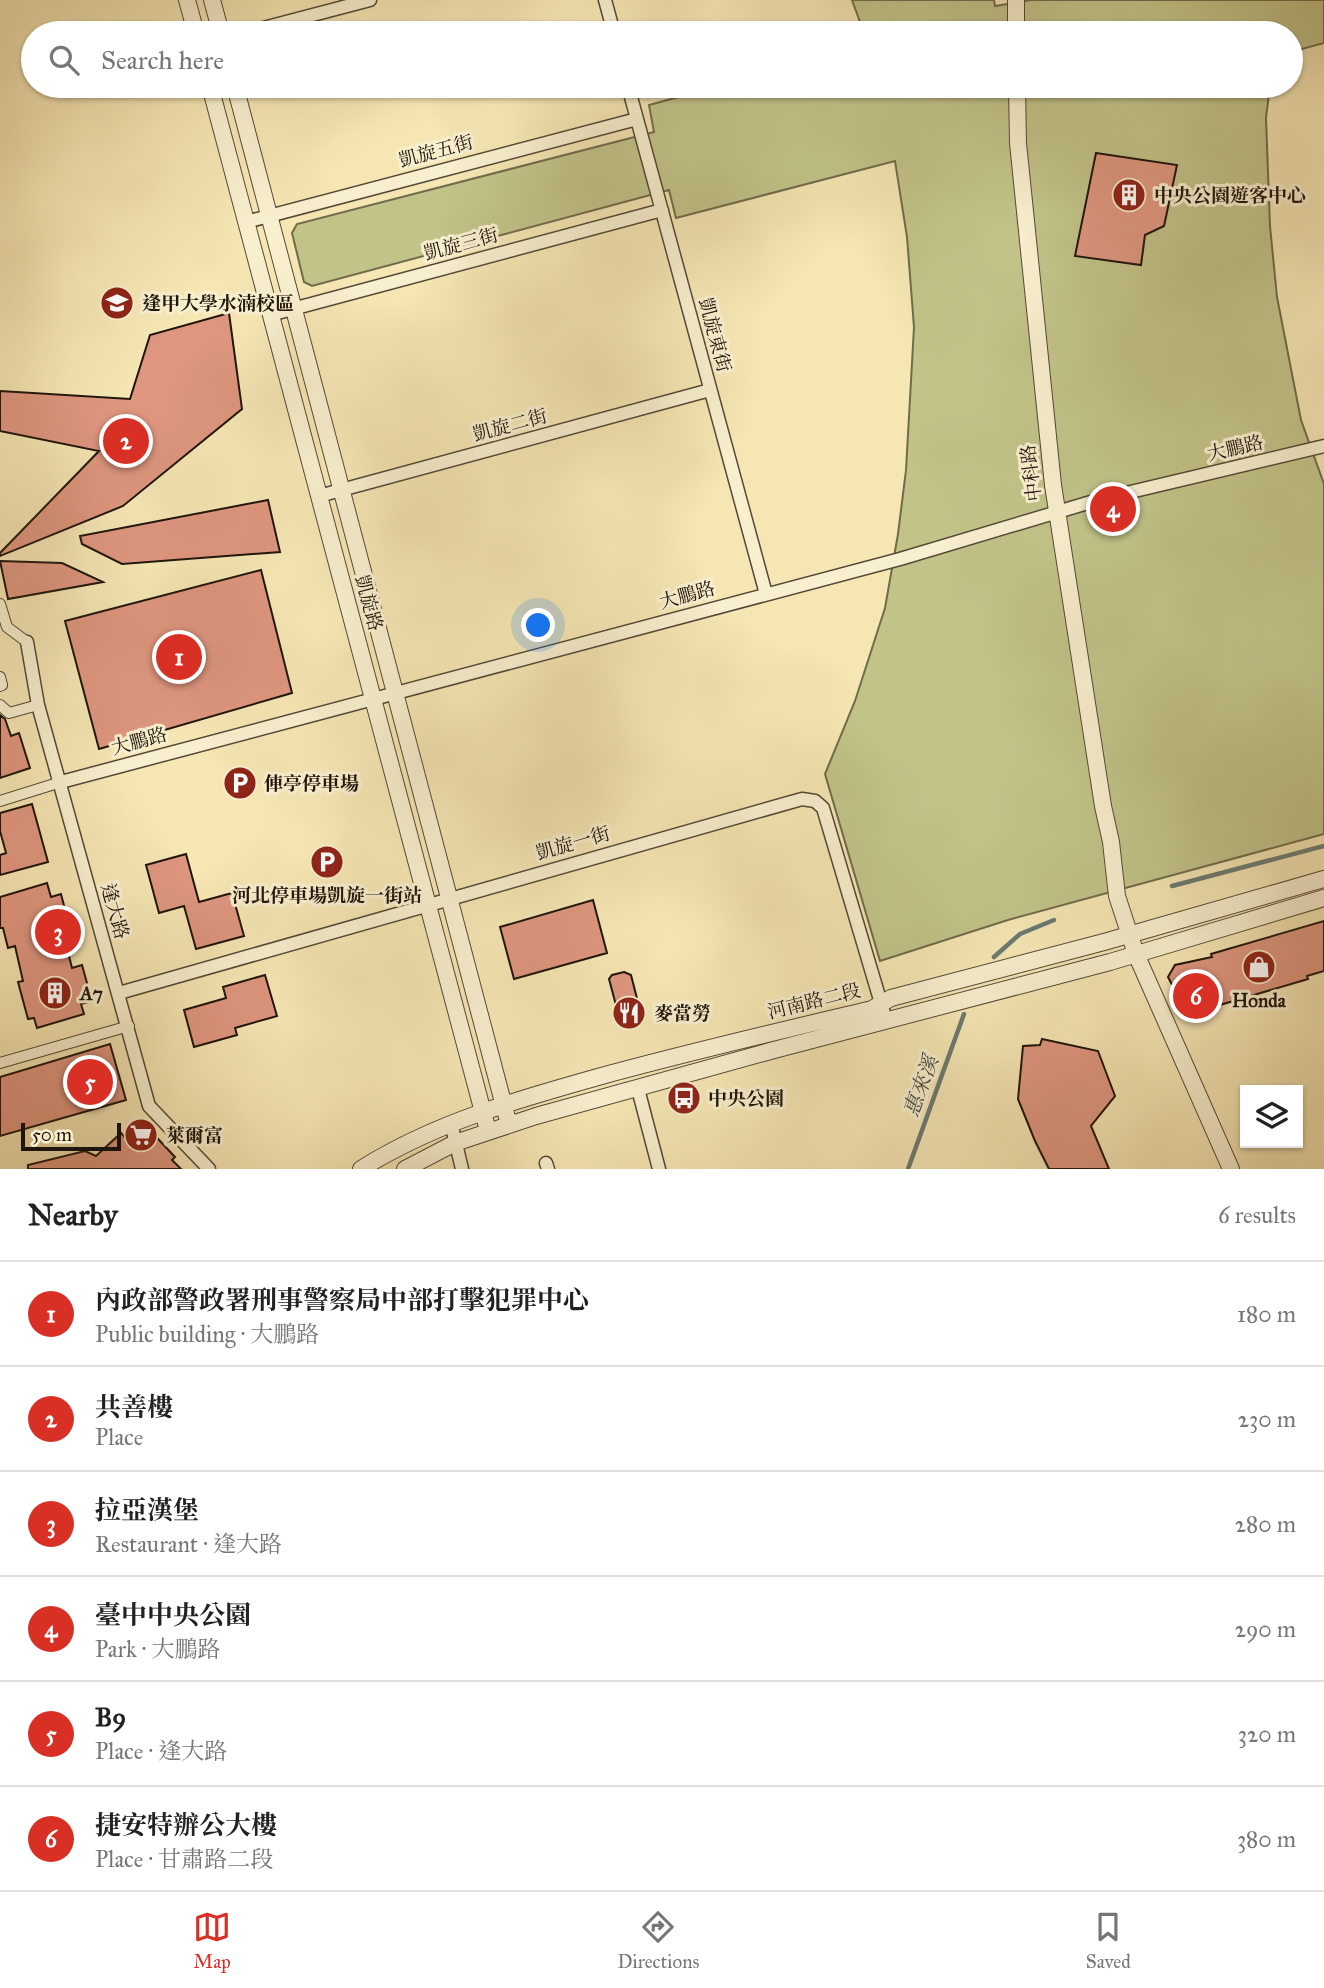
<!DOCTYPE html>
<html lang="en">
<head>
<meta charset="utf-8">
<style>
	body { margin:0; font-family:"IM FELL Great Primer","Noto Serif TC",serif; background:#f6f6f6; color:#222 }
	.controls { position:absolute; right:21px; bottom:21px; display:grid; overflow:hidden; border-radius:0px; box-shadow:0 2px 5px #0004 }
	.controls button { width:63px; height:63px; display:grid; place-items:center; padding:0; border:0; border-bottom:2px solid #e0e0e0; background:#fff; color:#222; font:35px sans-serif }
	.scale { position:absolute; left:21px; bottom:18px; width:100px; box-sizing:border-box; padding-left:7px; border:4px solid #1f150c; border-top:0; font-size:19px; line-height:24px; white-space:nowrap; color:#1f150c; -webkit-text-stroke:5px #f8efce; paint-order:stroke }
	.you { position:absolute; left:539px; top:626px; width:24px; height:24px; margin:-18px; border:5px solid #fff; border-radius:50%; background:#1a73e8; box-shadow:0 0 0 10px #1a73e833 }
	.badge { display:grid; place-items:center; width:46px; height:46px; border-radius:50%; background:#d93025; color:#fff; font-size:23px; font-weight:700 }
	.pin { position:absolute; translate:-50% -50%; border:4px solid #fff; box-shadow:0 2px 7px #0006 }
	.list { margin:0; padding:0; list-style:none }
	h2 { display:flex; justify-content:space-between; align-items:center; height:91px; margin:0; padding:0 28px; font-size:30px }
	h2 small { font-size:23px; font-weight:400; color:#767676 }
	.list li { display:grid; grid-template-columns:46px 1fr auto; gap:21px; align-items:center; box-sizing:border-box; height:105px; padding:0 28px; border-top:2px solid #e0e0e0 }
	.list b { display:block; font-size:26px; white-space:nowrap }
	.list p { margin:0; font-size:23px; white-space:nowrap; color:#767676 }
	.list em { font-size:23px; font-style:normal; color:#767676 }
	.icon { flex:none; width:38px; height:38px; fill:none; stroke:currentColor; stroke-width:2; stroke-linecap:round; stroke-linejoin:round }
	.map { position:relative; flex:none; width:1324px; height:1169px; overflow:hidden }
	.search { position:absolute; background:#fff; box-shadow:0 2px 5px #0004; left:21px; right:21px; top:21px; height:77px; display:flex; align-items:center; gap:18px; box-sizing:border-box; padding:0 24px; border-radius:38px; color:#767676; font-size:26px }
	.sheet { height:721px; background:#fff }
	nav { display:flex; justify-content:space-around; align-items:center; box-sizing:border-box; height:98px; border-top:2px solid #e0e0e0; background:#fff; font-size:19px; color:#767676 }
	nav a { display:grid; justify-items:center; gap:4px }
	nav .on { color:#d93025 }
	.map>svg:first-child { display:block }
	.green { fill:#c1c389; stroke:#706c4a; stroke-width:2 }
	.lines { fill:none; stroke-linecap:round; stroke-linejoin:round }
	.stream { stroke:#6b7a71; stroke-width:4.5 }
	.building { fill:#de967f; stroke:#1f150c; stroke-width:2 }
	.pedestrian-casing { stroke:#544936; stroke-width:12 }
	.minor-casing { stroke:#544936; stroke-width:15 }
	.tertiary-casing { stroke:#544936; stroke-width:18 }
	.pedestrian { stroke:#f8efce; stroke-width:10 }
	.minor { stroke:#f8efce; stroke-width:12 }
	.tertiary { stroke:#f8efce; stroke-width:16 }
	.labels { text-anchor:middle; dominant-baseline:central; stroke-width:6; stroke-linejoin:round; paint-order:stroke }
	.street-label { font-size:19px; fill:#1f150c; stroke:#f8efce }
	.poi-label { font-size:19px; font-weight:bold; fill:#1f150c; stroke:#f8efce; text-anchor:start }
	.water-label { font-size:21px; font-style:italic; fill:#4b5047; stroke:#f8efce }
</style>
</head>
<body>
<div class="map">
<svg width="1324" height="1169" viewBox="0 0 1324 1169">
	<rect width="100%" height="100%" fill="#f5e6b4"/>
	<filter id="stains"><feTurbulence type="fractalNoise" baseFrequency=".00286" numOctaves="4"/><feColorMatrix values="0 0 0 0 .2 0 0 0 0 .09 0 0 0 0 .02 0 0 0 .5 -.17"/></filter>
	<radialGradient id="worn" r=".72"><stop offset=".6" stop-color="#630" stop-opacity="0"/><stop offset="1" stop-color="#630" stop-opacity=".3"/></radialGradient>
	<path class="green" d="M852,0H994L995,6L1031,0H1324V43L1291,52V33H864Z
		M719,86H1270L1266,118L1270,226L1277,297L1301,420L1324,484V834L1008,920L880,961L825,774L855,701L885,608L898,534L906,470L914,327L907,237L895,161L676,218L669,190L312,286L304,282L292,233L297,224L654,132L649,105Z"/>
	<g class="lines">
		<path class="stream" d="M1172,886L1324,846
			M994,957L1020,934L1054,920
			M908,1169L964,1014"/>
	</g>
	<path class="building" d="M1096,153L1177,165L1164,226L1145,235L1141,265L1075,256Z
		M229,313L242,409L123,506L0,556V553L99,451L0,431V391L130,399L150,335Z
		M268,500L280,552L122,564L82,544L80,536Z
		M0,561L62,563L103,582L8,599Z
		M261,570L292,693L99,749L65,621Z
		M0,715L5,719L11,736L19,733L30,768L0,778Z
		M32,804L48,862L0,875V855L6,853L0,831V813Z
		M186,854L199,902L232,893L244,936L196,949L184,906L159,913L146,865Z
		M47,883L51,897L61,894L70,929L60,932L67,956H69L72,968L82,965L92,1001L81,1004L84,1014L37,1028L34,1018L28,1019L18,982L23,981L15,946L8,948L3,928H0V897Z
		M593,900L607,953L514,979L500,927Z
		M1324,921V971L1307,976L1308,979L1213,1007V1010L1191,1021L1168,977L1175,965L1212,957L1211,954Z
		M624,972L631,975L642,1018L621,1024L609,979L612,975Z
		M265,975L277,1016L235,1028L237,1035L194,1047L184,1010L226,998L223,987Z
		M1042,1039L1098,1051L1115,1096L1091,1126L1109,1169H1049L1035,1141L1018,1099L1023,1046L1040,1045Z
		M110,1044L126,1100L0,1136V1077Z
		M146,1126L175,1157L172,1160L181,1169H28V1165L85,1151L96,1156L121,1133L129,1142Z"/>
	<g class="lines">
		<defs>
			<path id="pedestrian" d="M0,604L7,627L27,642
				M0,677L2,685L0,686
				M0,705L9,713L38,705
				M0,801L61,782
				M0,1063L129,1026"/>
			<path id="minor" d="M605,0L614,33
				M244,33L370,0
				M628,86L766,594
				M246,222L637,119
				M270,315L662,210
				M319,496L710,390
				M27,642L38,705L149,1106L209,1169
				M61,782L900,559L1101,499L1324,446
				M119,993L802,799L815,801L823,808L886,1020
				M638,1089L659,1169
				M451,1123L462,1169
				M546,1163L548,1169"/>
			<path id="tertiary" d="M187,0L196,33
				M212,0L221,33
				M1016,0V33
				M210,86L488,1131
				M235,86L509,1125
				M1017,86L1018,143L1053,485L1103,806L1111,842L1117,896L1136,954L1231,1169
				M361,1169C434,1123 516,1100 598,1077C689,1052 780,1031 872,1009L891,998L1104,942L1324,879
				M405,1169L455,1143L536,1116L774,1050L1110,962L1324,898"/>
		</defs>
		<use href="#pedestrian" class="pedestrian-casing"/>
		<use href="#minor" class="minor-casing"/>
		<use href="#tertiary" class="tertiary-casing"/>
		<use href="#pedestrian" class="pedestrian"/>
		<use href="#minor" class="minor"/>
		<use href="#tertiary" class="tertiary"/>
	</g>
	<defs>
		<symbol id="building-disc" viewBox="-11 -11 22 22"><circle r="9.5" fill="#8f2418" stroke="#f8efce"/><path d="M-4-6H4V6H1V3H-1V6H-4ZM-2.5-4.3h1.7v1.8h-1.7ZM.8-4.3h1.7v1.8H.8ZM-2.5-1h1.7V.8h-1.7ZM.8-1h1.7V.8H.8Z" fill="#fff"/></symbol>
		<symbol id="university-disc" viewBox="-11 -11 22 22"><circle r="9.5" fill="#8f2418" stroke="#f8efce"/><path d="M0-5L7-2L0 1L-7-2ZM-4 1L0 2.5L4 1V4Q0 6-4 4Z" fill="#fff"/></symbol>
		<symbol id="parking-disc" viewBox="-11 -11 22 22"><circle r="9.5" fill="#8f2418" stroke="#f8efce"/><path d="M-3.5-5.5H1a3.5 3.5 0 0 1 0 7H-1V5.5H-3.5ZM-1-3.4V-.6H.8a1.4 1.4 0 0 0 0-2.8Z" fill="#fff"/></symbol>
		<symbol id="shop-disc" viewBox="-11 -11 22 22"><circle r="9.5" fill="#8f2418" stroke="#f8efce"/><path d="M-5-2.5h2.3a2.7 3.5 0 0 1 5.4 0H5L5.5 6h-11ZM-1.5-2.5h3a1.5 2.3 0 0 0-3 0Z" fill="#fff"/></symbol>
		<symbol id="restaurant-disc" viewBox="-11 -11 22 22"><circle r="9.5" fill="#8f2418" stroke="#f8efce"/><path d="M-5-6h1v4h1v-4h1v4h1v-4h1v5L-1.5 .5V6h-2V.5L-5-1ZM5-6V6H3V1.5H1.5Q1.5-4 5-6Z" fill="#fff"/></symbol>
		<symbol id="bus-disc" viewBox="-11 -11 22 22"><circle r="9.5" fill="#8f2418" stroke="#f8efce"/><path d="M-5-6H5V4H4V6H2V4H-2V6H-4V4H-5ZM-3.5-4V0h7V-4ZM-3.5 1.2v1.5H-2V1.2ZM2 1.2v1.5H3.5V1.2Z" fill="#fff"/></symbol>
		<symbol id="supermarket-disc" viewBox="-11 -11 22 22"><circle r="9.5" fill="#8f2418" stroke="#f8efce"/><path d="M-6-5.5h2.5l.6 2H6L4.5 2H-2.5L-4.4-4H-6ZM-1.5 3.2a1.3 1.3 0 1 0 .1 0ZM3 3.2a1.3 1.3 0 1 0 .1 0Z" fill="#fff"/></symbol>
	</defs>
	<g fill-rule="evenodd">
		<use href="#building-disc" x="1110" y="176" width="38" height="38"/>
		<use href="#university-disc" x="98" y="284" width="38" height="38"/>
		<use href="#parking-disc" x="221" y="764" width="38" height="38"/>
		<use href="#parking-disc" x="308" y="843" width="38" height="38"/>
		<use href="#shop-disc" x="1240" y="948" width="38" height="38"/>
		<use href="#building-disc" x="36" y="974" width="38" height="38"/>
		<use href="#restaurant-disc" x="610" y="994" width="38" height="38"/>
		<use href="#bus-disc" x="665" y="1079" width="38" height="38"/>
		<use href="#supermarket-disc" x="122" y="1116" width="38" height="38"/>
	</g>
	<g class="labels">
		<g class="street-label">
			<text transform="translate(436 151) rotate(-15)">凱旋五街</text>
			<text transform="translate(461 244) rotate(-15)">凱旋三街</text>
			<text transform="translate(715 335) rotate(75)">凱旋東街</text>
			<text transform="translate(510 425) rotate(-15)">凱旋二街</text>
			<text transform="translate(1235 448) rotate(-13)">大鵬路</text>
			<text transform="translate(1031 473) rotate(-97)">中科路</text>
			<text transform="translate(687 595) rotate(-15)">大鵬路</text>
			<text transform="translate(369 603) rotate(75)">凱旋路</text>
			<text transform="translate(139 741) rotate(-15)">大鵬路</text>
			<text transform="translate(573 843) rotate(-16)">凱旋一街</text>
			<text transform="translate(115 911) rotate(74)">逢大路</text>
			<text transform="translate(814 1001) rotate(-14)">河南路二段</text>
		</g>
		<g class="poi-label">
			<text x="1154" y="195">中央公園遊客中心</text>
			<text x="142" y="303">逢甲大學水湳校區</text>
			<text x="264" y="783">俥亭停車場</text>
			<text x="327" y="895" text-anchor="middle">河北停車場凱旋一街站</text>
			<text x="80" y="993">A7</text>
			<text x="1259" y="1000" text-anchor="middle">Honda</text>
			<text x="654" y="1013">麥當勞</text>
			<text x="708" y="1098">中央公園</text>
			<text x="166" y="1135">萊爾富</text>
		</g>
		<g class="water-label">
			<text transform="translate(921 1086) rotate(-70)">惠來溪</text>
		</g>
	</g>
	<rect width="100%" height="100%" filter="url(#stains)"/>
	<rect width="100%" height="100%" fill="url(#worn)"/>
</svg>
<div class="controls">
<button><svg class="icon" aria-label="layers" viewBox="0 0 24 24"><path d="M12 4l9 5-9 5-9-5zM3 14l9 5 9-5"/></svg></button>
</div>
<div class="scale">50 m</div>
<div class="you"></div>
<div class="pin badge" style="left:179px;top:657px">1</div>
<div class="pin badge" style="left:126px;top:441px">2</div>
<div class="pin badge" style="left:58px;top:932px">3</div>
<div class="pin badge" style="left:1113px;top:509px">4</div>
<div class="pin badge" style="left:90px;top:1082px">5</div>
<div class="pin badge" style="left:1196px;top:996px">6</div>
<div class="search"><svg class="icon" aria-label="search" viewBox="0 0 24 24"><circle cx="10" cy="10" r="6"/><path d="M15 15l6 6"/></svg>Search here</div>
</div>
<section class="sheet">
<h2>Nearby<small>6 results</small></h2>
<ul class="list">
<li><span class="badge">1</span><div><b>內政部警政署刑事警察局中部打擊犯罪中心</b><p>Public building · 大鵬路</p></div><em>180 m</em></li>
<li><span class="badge">2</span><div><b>共善樓</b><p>Place</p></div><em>230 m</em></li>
<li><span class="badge">3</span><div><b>拉亞漢堡</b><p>Restaurant · 逢大路</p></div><em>280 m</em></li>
<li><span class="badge">4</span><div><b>臺中中央公園</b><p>Park · 大鵬路</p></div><em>290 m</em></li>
<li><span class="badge">5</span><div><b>B9</b><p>Place · 逢大路</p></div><em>320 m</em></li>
<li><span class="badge">6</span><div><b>捷安特辦公大樓</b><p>Place · 甘肅路二段</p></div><em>380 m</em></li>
</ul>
</section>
<nav>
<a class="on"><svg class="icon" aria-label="map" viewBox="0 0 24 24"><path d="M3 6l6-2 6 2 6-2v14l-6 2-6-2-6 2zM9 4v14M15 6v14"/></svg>Map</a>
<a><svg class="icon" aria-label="directions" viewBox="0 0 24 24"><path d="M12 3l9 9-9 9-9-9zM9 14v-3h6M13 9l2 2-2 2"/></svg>Directions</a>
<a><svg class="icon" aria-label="saved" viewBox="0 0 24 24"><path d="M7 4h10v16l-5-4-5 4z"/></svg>Saved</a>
</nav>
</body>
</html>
